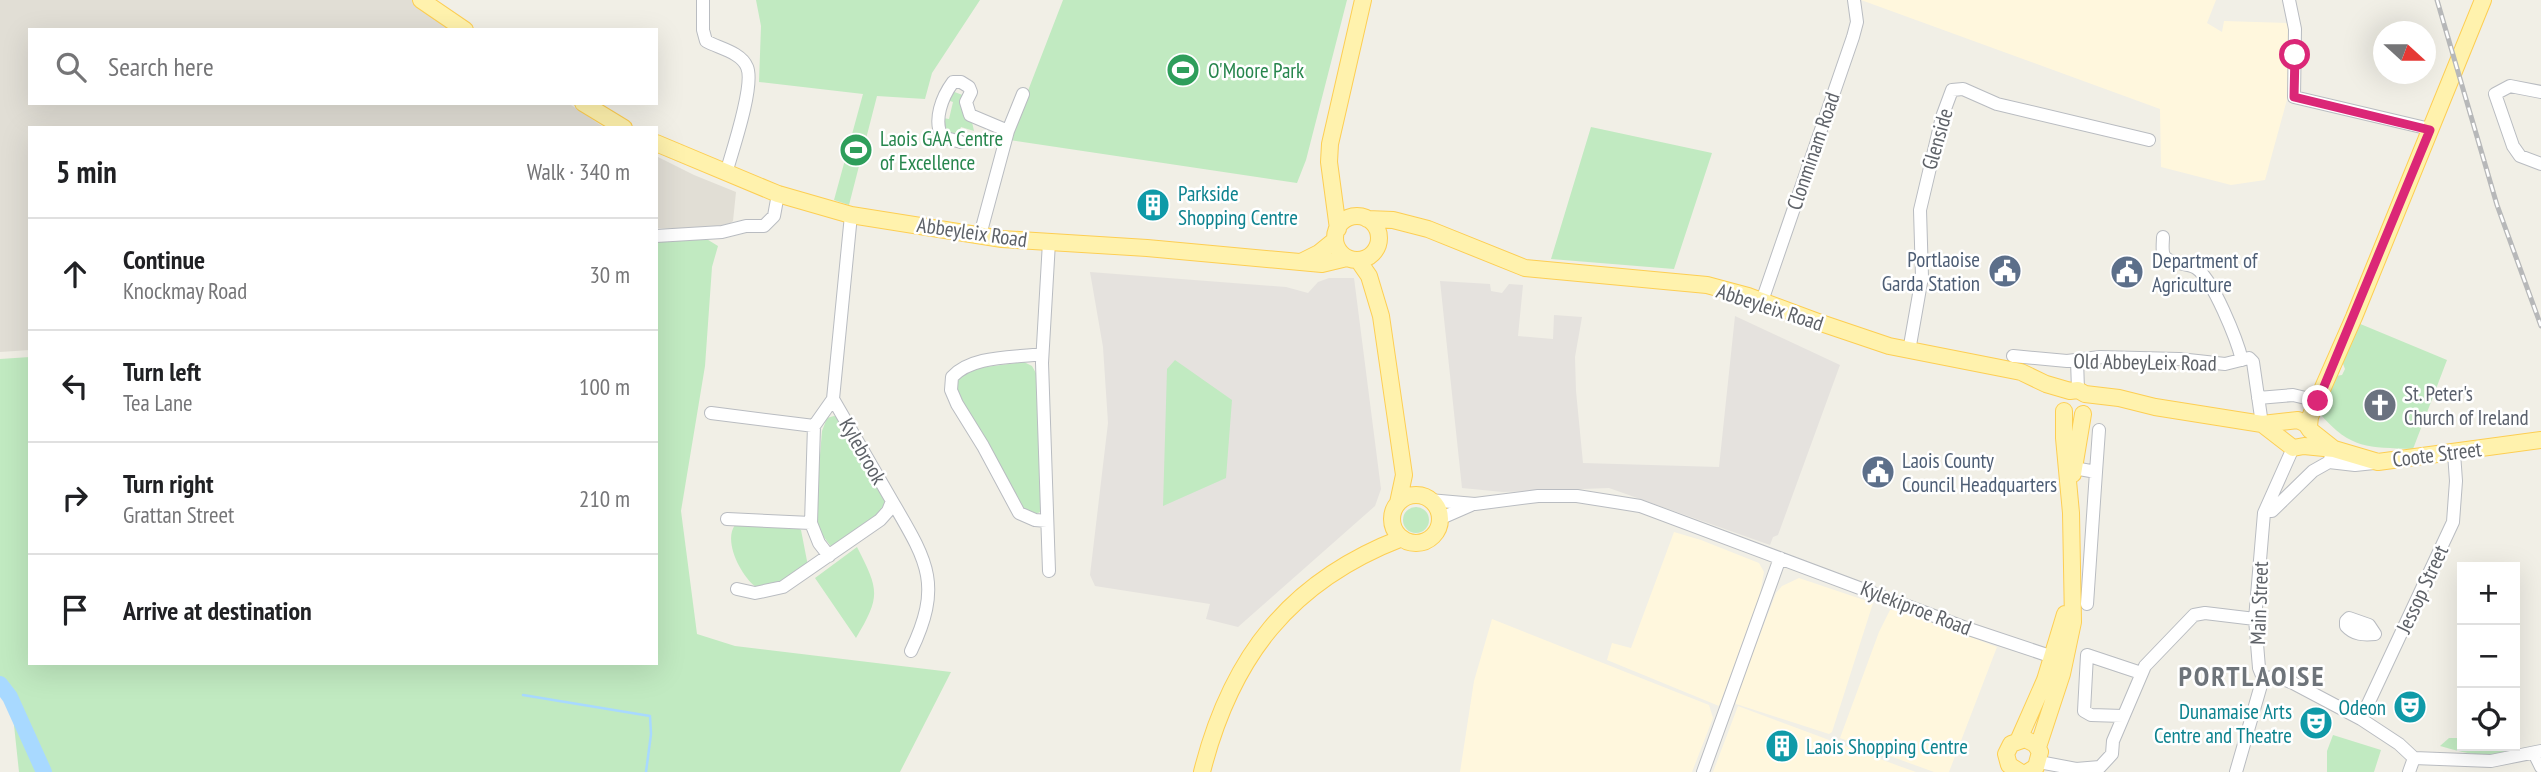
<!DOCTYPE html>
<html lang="en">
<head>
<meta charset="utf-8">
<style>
	body { margin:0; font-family:"PT Sans Narrow",sans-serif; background:#f2f2f2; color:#202124 }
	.controls { position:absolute; right:21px; bottom:21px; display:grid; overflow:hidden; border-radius:0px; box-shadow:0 7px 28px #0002 }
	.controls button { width:63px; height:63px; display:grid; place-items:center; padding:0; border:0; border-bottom:2px solid #e0e0e0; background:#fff; color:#202124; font:35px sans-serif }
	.compass { position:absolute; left:2373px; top:21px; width:63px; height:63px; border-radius:50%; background:#fff; box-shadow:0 7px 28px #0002; rotate:111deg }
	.stop { position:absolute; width:21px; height:21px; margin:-16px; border:5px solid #db2777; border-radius:50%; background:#fff }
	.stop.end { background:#db2777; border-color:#fff; box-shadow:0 2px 7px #0008 }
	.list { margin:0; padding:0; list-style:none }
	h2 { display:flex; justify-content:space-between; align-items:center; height:91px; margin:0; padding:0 28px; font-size:30px }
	h2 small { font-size:23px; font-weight:400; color:#757577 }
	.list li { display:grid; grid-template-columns:46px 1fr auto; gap:21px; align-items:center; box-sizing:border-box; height:112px; padding:0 28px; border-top:2px solid #e0e0e0 }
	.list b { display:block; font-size:26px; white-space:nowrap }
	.list p { margin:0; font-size:23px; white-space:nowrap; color:#757577 }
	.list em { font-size:23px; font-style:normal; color:#757577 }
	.icon { flex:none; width:38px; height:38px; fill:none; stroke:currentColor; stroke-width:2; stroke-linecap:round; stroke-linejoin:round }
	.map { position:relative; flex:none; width:2541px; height:772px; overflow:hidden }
	.search { position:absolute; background:#fff; box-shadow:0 7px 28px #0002; left:28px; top:28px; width:630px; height:77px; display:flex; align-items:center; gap:18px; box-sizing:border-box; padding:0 24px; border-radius:0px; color:#757577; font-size:26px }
	.panel { position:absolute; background:#fff; box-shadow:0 7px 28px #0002; left:28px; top:126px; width:630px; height:539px; border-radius:0px }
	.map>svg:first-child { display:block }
	.commercial { fill:#fff7dd }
	.industrial { fill:#e5e2de }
	.education { fill:#e1ded5 }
	.green { fill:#c1eac1 }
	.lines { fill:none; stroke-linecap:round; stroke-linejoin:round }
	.stream { stroke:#a8d9ff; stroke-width:2.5 }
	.river { stroke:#a8d9ff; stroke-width:16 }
	.minor-casing { stroke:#b9bcc1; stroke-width:14 }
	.major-casing { stroke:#fdce53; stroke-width:18 }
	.minor { stroke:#fff; stroke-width:12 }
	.major { stroke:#fff2ad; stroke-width:16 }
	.rail-casing { stroke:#b7b8b9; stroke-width:5 }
	.rail { stroke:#fff; stroke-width:2.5; stroke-dasharray:8; stroke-linecap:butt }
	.route { stroke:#db2777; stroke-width:9 }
	.labels { text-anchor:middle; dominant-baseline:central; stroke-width:5; stroke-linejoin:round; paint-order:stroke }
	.leisure-label { font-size:21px; fill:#27864d; stroke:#fff; text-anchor:start }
	.street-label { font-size:21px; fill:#5e6268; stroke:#fff }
	.culture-label { font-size:21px; fill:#0d838f; stroke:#fff; text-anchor:start }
	.service-label { font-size:21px; fill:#4e5e75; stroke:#fff; text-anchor:start }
	.worship-label { font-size:21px; fill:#5b616d; stroke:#fff; text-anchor:start }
	.district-label { font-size:28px; font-weight:bold; letter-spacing:2px; fill:#6e747a; stroke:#fff }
</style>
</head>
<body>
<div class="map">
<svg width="2541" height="772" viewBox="0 0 2541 772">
	<rect width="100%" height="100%" fill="#f1efe6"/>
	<path class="commercial" d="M1861,0H2216L2207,23L2222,32L2224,21L2290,23L2288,96L2265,180L2231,185L2161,167L2160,109Z
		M1674,532L1701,540L1759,563L1764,572L1760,594L1719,706L1607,660L1612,643L1631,648Z
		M1799,578L1873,603L1832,732L1829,734L1736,704L1735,699L1776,593L1782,586Z
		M1890,610H1899L1997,647L1949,772H1934L1840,738L1879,632Z
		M1492,619L1709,705L1713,718L1692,772H1460L1474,681Z
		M1738,706L1899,766L1916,772H1713Z"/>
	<path class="industrial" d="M1090,272L1286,287L1308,293L1318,282L1329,278H1354L1381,489L1375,506L1238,627L1206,619L1210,604L1095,586L1090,575L1108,423L1103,347Z
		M1440,281L1490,284L1491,291L1502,293L1509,284L1523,285L1518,336L1553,339L1554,315L1582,317L1575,357L1576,391L1583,463L1719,467L1735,316L1840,365L1778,535L1773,537L1770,545L1609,488L1503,492L1462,488Z"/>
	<path class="education" d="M0,0H414L446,21V30H30V103H568L605,128H30V350L0,352Z
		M656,156L694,175L736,192L733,221L725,228H656Z"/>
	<path class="green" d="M756,0H980L932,73L925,99L877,96L849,205L834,200L863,94L759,82L761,26Z
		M1063,0H1347L1306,160L1297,183L1009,140Z
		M952,91L965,96L962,111L965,117L972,122L974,131L961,127L958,135L945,132L943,118L949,119L953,102L947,100Z
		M1591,127L1712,153L1674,269L1551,259Z
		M705,238L718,246L712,267L705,366L681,511L697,634L735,646L951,672L900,772H19L11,697L0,681V359L30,357V663H656V241Z
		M2358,323L2447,360L2413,449C2367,447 2352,450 2320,414L2335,376L2342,375L2345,369L2342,361Z
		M1175,360L1232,400L1226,478L1163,506L1167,369Z
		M1024,362L1032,366L1037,375L1042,506L1040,512L1036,514L1024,510L956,392L958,377L970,369Z
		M834,416L838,417L885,499C882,522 850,537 833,549L816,527L815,515L822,431L827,418Z
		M1403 520a13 13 0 1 1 26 0a13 13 0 1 1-26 0Z
		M735,525L798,528L801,530L808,566L782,583L756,587C741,576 723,541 735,525Z
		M857,547C879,590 881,596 856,638L815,578Z
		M2333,735L2381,750L2374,772H2327V751Z
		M2449,738H2462V746H2507V750C2491,761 2457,751 2440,746Z"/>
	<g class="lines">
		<path class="stream" d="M523,695L650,716L651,734L646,772"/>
		<path class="river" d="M0,684L10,697L44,772"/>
		<defs>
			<path id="minor" d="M703,0V30L706,41C718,48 741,52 747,67C755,85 732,152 726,173
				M2289,0L2295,29L2294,97L2430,129
				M2541,92L2510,86L2495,94L2513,146L2520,156L2541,164
				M961,142L942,137C933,120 942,97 953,82H961L969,87L971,92L966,102L970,115L1008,131
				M980,235L1008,131L1023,94
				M656,236L722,232L746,226H764L774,216L778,194
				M2163,237C2163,243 2161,254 2166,258C2172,264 2188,263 2196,268C2213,279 2237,340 2242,360
				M1762,301L1853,37L1857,22L1854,0
				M1909,351L1922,277L1920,210L1942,117L1952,90L1963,89L1997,104L2149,140
				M1042,354C1014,358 972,355 952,377L951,390L957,404L983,446L1019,513L1035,520L1047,521
				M2013,356L2067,361L2100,357L2179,359L2225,364L2249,358L2253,362L2262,424
				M2077,360L2078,390
				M2258,398L2293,395L2318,401
				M711,413L814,426
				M2329,462L2355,465L2374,463
				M2074,468L2096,472L2087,604
				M2096,472L2099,430
				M1429,500L1475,504L1538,496H1577L1640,506L1969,629L2053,657
				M892,501C927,561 943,584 911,651
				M2272,511L2313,471L2329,462L2334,449
				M727,519L811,523
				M1439,519L1471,505
				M829,556L819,543L811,523L814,426L833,399
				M1049,571L1042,363L1049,242
				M737,589L755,593L783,587L880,520L888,511L892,501L833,399L851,215
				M2349,618L2369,625L2375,634C2364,635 2354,635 2346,626V621Z
				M2263,678L2278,677L2293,683L2361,719L2399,744L2414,758
				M2123,716L2091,715L2084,711L2087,655L2141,673
				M2361,719L2453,522L2456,481L2454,453
				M2534,753L2541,767
				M2414,758L2491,761L2541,751
				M2039,762L2076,769L2100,767L2112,754L2113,741L2145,666L2194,615L2205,613L2255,619
				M1703,772L1780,558
				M2236,772L2263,678L2259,668L2255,619L2264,513L2293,448
				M2409,772L2414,758"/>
			<path id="major" d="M421,0L465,30
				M583,103L624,128
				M656,143L778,194L851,215L1002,239L1147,248L1322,264L1347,258
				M1335 238a22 22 0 1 1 44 0a22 22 0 1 1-44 0Z
				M1367,219L1393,220L1428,229L1525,268L1707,285L1748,296L1818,322L1889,346L2021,372L2046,384L2070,391L2078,390L2085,394L2119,398L2155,407L2262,424L2298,420L2306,424L2310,430L2334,449
				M1338,229L1329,162L1330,144L1363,0
				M1358,260L1369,276L1381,316L1404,475L1398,503
				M1301,262L1319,253L1335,240
				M2262,424L2293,448L2304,446L2334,449L2378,462L2541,440
				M2309,426L2310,417L2354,317L2483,0
				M2073,474L2083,414
				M1392 519a24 24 0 1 1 48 0a24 24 0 1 1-48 0Z
				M2019,739L2045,680L2065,614
				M2038,747L2062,674L2073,622L2071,513L2064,438V411
				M1202,772C1231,657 1290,581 1402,538
				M2020,772L2009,765L2006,754L2011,744L2025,739L2035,744L2040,752L2036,767L2028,772"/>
		</defs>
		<use href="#minor" class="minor-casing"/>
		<use href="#major" class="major-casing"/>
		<use href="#minor" class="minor"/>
		<use href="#major" class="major"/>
		<defs>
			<path id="rail" d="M2437,0L2497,205L2541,326"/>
		</defs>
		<use href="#rail" class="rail-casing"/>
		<use href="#rail" class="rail"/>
	</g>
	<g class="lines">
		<path class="route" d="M2295,55L2294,97L2430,130L2318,401"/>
	</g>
	<defs>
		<symbol id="stadium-disc" viewBox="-11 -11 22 22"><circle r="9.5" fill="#2e9e5b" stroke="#fff"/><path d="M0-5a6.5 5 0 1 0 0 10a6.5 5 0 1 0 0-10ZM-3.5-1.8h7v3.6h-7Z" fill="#fff"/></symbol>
		<symbol id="building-disc" viewBox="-11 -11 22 22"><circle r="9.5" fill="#0f9aa8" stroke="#fff"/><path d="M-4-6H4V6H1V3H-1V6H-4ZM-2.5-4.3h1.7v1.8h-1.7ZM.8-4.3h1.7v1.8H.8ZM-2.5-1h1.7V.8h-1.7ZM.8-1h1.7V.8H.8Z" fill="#fff"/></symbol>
		<symbol id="civic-disc" viewBox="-11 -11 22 22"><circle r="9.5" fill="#5c6f8a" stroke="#fff"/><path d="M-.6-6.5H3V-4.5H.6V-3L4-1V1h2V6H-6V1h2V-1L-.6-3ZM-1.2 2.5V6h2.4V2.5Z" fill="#fff"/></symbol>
		<symbol id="church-disc" viewBox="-11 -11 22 22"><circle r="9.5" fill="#6b7280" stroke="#fff"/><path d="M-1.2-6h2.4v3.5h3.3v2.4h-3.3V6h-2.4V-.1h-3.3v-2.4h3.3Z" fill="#fff"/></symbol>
		<symbol id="theatre-disc" viewBox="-11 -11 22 22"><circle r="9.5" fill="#0f9aa8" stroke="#fff"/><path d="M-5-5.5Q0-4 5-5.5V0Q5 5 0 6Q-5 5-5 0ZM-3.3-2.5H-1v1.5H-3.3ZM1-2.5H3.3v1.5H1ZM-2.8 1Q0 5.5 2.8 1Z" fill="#fff"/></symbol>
	</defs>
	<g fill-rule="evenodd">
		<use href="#stadium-disc" x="1164" y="51" width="38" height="38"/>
		<use href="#stadium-disc" x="837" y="131" width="38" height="38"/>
		<use href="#building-disc" x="1134" y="186" width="38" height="38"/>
		<use href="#civic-disc" x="1986" y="252" width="38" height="38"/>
		<use href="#civic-disc" x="2108" y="253" width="38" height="38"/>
		<use href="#church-disc" x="2361" y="386" width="38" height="38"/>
		<use href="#civic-disc" x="1859" y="453" width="38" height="38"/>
		<use href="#theatre-disc" x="2391" y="688" width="38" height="38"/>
		<use href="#theatre-disc" x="2297" y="704" width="38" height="38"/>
		<use href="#building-disc" x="1763" y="727" width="38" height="38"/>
	</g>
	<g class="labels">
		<g class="leisure-label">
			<text x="1208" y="70">O'Moore Park</text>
			<text x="880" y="138">Laois GAA Centre<tspan x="880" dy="24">of Excellence</tspan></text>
		</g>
		<g class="street-label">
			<text transform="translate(1937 139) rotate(-74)">Glenside</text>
			<text transform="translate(1813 151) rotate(-71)">Clonminam Road</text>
			<text transform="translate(972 232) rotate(8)">Abbeyleix Road</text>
			<text transform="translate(1770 307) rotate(18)">Abbeyleix Road</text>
			<text transform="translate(2145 362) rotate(1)">Old AbbeyLeix Road</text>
			<text transform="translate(863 451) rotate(60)">Kylebrook</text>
			<text transform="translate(2437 454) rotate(-7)">Coote Street</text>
			<text transform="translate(2422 589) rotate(-65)">Jessop Street</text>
			<text transform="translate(2259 603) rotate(-88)">Main Street</text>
			<text transform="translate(1916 608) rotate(21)">Kylekiproe Road</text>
		</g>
		<g class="culture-label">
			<text x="1178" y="193">Parkside<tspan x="1178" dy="24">Shopping Centre</tspan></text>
			<text x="2386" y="707" text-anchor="end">Odeon</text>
			<text x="2292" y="711" text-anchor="end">Dunamaise Arts<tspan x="2292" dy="24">Centre and Theatre</tspan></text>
			<text x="1806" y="746">Laois Shopping Centre</text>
		</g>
		<g class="service-label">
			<text x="1980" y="259" text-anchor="end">Portlaoise<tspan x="1980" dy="24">Garda Station</tspan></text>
			<text x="2152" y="260">Department of<tspan x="2152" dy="24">Agriculture</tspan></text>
			<text x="1902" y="460">Laois County<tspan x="1902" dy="24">Council Headquarters</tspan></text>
		</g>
		<g class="worship-label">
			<text x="2404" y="393">St. Peter's<tspan x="2404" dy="24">Church of Ireland</tspan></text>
		</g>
		<g class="district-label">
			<text x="2252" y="675">PORTLAOISE</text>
		</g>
	</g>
</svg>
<div class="controls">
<button>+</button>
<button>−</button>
<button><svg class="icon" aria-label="locate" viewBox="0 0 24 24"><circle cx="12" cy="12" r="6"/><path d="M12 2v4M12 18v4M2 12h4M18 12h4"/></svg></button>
</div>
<svg class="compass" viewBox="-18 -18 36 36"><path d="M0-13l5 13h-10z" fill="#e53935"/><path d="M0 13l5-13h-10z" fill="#757577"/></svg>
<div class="stop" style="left:2295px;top:55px"></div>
<div class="stop end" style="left:2318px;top:401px"></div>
<div class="search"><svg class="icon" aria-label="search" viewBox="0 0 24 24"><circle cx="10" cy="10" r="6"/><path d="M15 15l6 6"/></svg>Search here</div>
<section class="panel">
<h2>5 min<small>Walk · 340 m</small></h2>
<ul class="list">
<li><svg class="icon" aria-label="ahead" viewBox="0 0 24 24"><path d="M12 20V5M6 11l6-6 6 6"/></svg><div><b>Continue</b><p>Knockmay Road</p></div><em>30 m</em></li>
<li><svg class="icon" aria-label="left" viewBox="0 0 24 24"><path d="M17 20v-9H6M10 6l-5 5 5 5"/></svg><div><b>Turn left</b><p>Tea Lane</p></div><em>100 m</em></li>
<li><svg class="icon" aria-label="right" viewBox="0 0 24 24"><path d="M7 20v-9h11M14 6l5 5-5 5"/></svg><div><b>Turn right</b><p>Grattan Street</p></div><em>210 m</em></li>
<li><svg class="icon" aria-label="arrive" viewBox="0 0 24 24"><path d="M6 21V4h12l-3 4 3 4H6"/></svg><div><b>Arrive at destination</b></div></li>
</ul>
</section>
</div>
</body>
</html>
